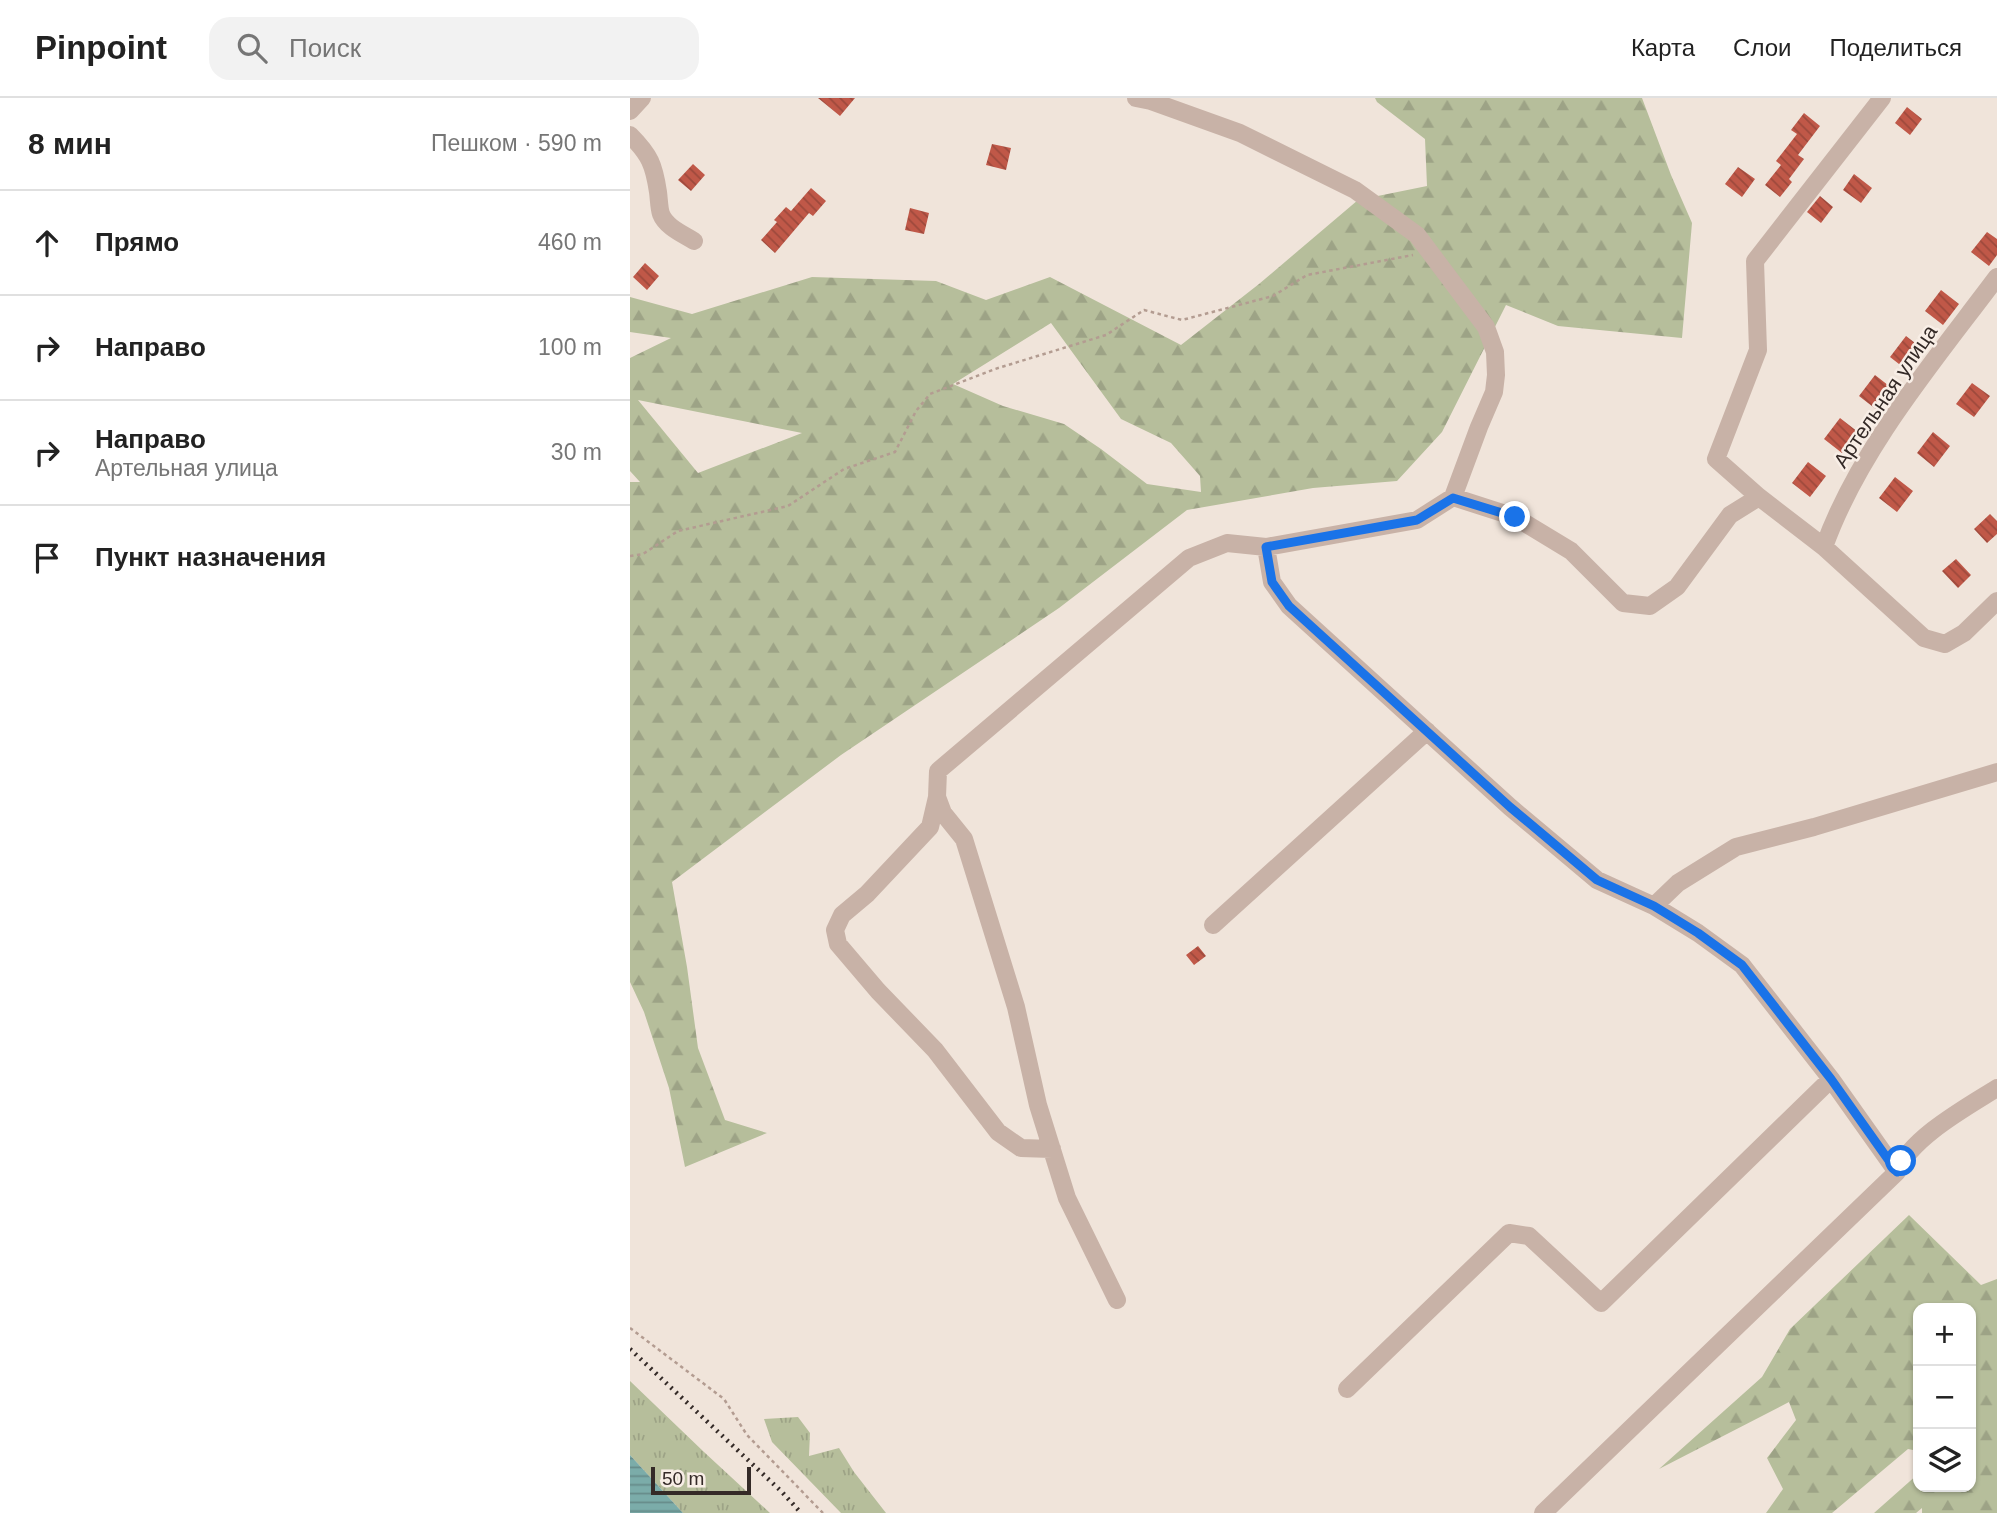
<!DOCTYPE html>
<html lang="ru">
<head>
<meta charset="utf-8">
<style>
	body { margin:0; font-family:Helvetica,sans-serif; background:#f2f2f2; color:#222 }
	.controls { position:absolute; right:21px; bottom:21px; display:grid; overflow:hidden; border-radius:14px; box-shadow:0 2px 5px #0004 }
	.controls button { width:63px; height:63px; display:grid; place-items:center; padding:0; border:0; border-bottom:2px solid #e0e0e0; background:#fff; color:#222; font:35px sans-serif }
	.scale { position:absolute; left:21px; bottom:18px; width:100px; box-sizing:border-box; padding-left:7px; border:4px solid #342a27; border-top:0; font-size:19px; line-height:24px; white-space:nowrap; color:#342a27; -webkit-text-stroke:5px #f8eee6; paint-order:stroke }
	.stop { position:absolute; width:21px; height:21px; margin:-16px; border:5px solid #1a73e8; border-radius:50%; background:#fff }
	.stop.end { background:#1a73e8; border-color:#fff; box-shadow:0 2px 7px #0008 }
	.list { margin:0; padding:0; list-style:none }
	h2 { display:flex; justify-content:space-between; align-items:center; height:91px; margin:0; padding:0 28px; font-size:30px }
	h2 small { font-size:23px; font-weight:400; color:#767676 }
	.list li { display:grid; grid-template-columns:46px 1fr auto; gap:21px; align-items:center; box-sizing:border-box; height:105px; padding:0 28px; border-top:2px solid #e0e0e0 }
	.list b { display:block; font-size:26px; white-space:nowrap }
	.list p { margin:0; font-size:23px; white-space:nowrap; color:#767676 }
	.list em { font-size:23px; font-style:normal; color:#767676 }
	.icon { flex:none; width:38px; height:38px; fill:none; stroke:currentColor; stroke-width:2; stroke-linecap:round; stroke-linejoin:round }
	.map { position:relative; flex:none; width:1367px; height:1415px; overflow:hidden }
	header { display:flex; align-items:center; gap:42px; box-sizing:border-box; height:98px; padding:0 35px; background:#fff; border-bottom:2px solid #e0e0e0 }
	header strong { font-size:33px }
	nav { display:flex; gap:38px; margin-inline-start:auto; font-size:24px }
	.search { width:490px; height:63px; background:#f2f2f2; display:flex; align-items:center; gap:18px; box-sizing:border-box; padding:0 24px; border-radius:21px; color:#767676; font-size:26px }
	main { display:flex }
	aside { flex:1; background:#fff }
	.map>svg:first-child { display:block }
	.grass { fill:url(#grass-tufts) }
	.forest { fill:url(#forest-firs); fill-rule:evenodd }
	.water { fill:url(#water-rules) }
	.building { fill:url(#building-back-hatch) }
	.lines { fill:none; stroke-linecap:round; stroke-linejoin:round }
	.path { stroke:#b39c91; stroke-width:2.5; stroke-dasharray:3.5 3.5; stroke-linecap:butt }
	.minor { stroke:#c8b2a7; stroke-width:18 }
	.rail { stroke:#342a27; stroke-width:4.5; stroke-dasharray:2 5; stroke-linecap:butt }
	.route { stroke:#1a73e8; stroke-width:9 }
	.labels { text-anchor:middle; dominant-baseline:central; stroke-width:5; stroke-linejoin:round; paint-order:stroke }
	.street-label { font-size:21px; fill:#342a27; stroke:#f8eee6 }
</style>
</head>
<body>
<header>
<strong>Pinpoint</strong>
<div class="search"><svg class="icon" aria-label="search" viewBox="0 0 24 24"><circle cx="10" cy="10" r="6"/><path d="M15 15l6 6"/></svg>Поиск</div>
<nav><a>Карта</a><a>Слои</a><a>Поделиться</a></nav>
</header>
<main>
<aside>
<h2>8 мин<small>Пешком · 590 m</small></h2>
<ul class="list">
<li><svg class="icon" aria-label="ahead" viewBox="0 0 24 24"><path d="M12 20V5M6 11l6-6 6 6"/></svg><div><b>Прямо</b></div><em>460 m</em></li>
<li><svg class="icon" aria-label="right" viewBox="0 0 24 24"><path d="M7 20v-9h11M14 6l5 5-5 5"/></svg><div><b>Направо</b></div><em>100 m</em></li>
<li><svg class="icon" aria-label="right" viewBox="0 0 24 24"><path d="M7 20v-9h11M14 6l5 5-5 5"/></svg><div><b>Направо</b><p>Артельная улица</p></div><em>30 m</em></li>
<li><svg class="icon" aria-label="arrive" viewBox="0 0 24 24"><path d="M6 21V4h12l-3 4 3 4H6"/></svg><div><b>Пункт назначения</b></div></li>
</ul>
</aside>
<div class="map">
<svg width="1367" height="1415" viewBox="0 0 1367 1415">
	<defs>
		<pattern id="grass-tufts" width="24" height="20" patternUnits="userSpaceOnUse" patternTransform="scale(1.75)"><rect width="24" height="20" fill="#b6be9b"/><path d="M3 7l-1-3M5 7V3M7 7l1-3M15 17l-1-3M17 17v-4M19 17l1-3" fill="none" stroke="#9da386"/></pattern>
		<pattern id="forest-firs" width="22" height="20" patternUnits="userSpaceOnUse" patternTransform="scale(1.75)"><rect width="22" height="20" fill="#b6be9b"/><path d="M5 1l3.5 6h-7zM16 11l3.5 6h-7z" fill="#9da386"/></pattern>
		<pattern id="water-rules" width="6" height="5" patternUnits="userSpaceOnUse" patternTransform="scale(1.75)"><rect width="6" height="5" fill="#7baca9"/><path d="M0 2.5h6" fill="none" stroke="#668c8a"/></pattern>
		<pattern id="building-back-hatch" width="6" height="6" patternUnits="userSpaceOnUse" patternTransform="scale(1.75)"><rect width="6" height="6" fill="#c05848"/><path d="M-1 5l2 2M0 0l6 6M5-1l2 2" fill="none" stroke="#9d493c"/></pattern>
	</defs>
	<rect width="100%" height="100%" fill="#f0e4da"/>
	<path class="grass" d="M0,1283L74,1354L140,1415H53L0,1357Z
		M168,1319L180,1335L179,1358L209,1350L224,1374L256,1415H211L142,1344L134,1321Z"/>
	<path class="forest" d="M745,0H1012L1041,77L1062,125L1052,240L928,228L876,207L812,334L767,383L683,390L557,412L429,510L211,657L42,784L57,869L68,950L95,1022L137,1035L55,1069L39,990L14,914L0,884V384H10L0,373V260L41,240L0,234V199L62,216L182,179L306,183L356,202L420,179L551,247L629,186L728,102L797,88L795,41L747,4ZM421,225L491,321L541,345L570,378L571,394L517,386L471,351L434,326L373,308L323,286ZM8,302L172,335L68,375Z
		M1279,1117L1351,1187L1367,1181V1415H1292V1410L1286,1415H1244L1288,1376V1389H1341V1210H1288V1353L1278,1351L1202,1415H1136L1153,1391L1137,1360L1166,1322L1159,1304L1029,1371L1132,1279L1160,1231Z"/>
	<path class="water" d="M0,1357L53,1415H0Z"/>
	<path class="building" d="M188,0H225L210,18Z
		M1277,9L1292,21L1280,37L1265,25Z
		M1174,15L1190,28L1168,57L1174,61L1159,81L1162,84L1150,99L1135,87L1151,67L1146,63L1167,36L1161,32Z
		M362,46L381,50L376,72L356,67Z
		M63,66L75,77L61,93L48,82Z
		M1108,69L1125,81L1112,99L1095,86Z
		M1224,76L1242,90L1231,105L1213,92Z
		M181,90L196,103L183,118L179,115L145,155L131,142L147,124L144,122L156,109L161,113Z
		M1190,98L1203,109L1191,125L1177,114Z
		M280,110L299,115L294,136L275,132Z
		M1357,134L1367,141V157L1359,168L1341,154Z
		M15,165L29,178L17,192L3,179Z
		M1311,192L1329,206L1313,227L1295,213Z
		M1276,238L1294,252L1278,273L1260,259Z
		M1245,277L1263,291L1247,312L1229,298Z
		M1342,285L1360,298L1344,319L1326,306Z
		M1210,320L1228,334L1212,355L1194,341Z
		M1303,334L1320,348L1304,369L1287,355Z
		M1178,364L1196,378L1180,399L1162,385Z
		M1265,379L1283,393L1267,414L1249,400Z
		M1360,416L1367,423V436L1357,445L1344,431Z
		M1326,461L1341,477L1328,490L1312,473Z
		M568,848L576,858L564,867L556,857Z"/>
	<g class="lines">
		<path class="path" d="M0,458L13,456L48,433L158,408L214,371L265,354L286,313L300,296L365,271L476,237L514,212L552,222L643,198L677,177L783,157
			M0,1230L94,1301L117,1337L193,1415"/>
		<path class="minor" d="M1252,0L1125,163L1128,252L1086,361L1129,399L1194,449L1294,540L1315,546L1334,535L1367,503
			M0,13L12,0
			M0,37C20,57 24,67 28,94C29,101 29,110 31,116C36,129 53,136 64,143
			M823,399L885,419L941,453L993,505L1020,508L1047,489L1100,417L1129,399
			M636,449L642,484L659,508L880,709L967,782L1024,808L1068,835L1112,867L1201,981L1267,1074L913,1415
			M1194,449C1229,351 1305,262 1367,179
			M307,699L300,729L237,796L212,817L205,832L208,846L248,893L305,952L368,1034L391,1050L422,1051
			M1024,808L1048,785L1106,749L1184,729L1367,674
			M583,827L797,633
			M1267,1074C1280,1040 1337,1009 1367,990
			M487,1202L437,1100L408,1007L386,909L334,741L313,715L307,699L308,673L559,460L597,445L636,449L787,422L823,399L849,329L864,294L866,277L865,254L856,229L787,137L725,92L610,35L521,3L506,0
			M717,1291L879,1135L899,1138L971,1205L1201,981"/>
		<path class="rail" d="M0,1251L152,1394L171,1415"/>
	</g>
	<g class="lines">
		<path class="route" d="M885,419L823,400L787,422L636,449L642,484L659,508L880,709L967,782L1024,808L1068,835L1112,867L1201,981L1267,1074L1271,1063"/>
	</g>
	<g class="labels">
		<g class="street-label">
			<text transform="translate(1255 298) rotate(-56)">Артельная улица</text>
		</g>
	</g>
</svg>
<div class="controls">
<button>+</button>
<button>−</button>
<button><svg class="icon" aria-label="layers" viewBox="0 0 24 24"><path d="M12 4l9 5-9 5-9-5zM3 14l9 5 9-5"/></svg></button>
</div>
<div class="scale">50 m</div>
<div class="stop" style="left:1271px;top:1063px"></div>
<div class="stop end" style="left:885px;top:419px"></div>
</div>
</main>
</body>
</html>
